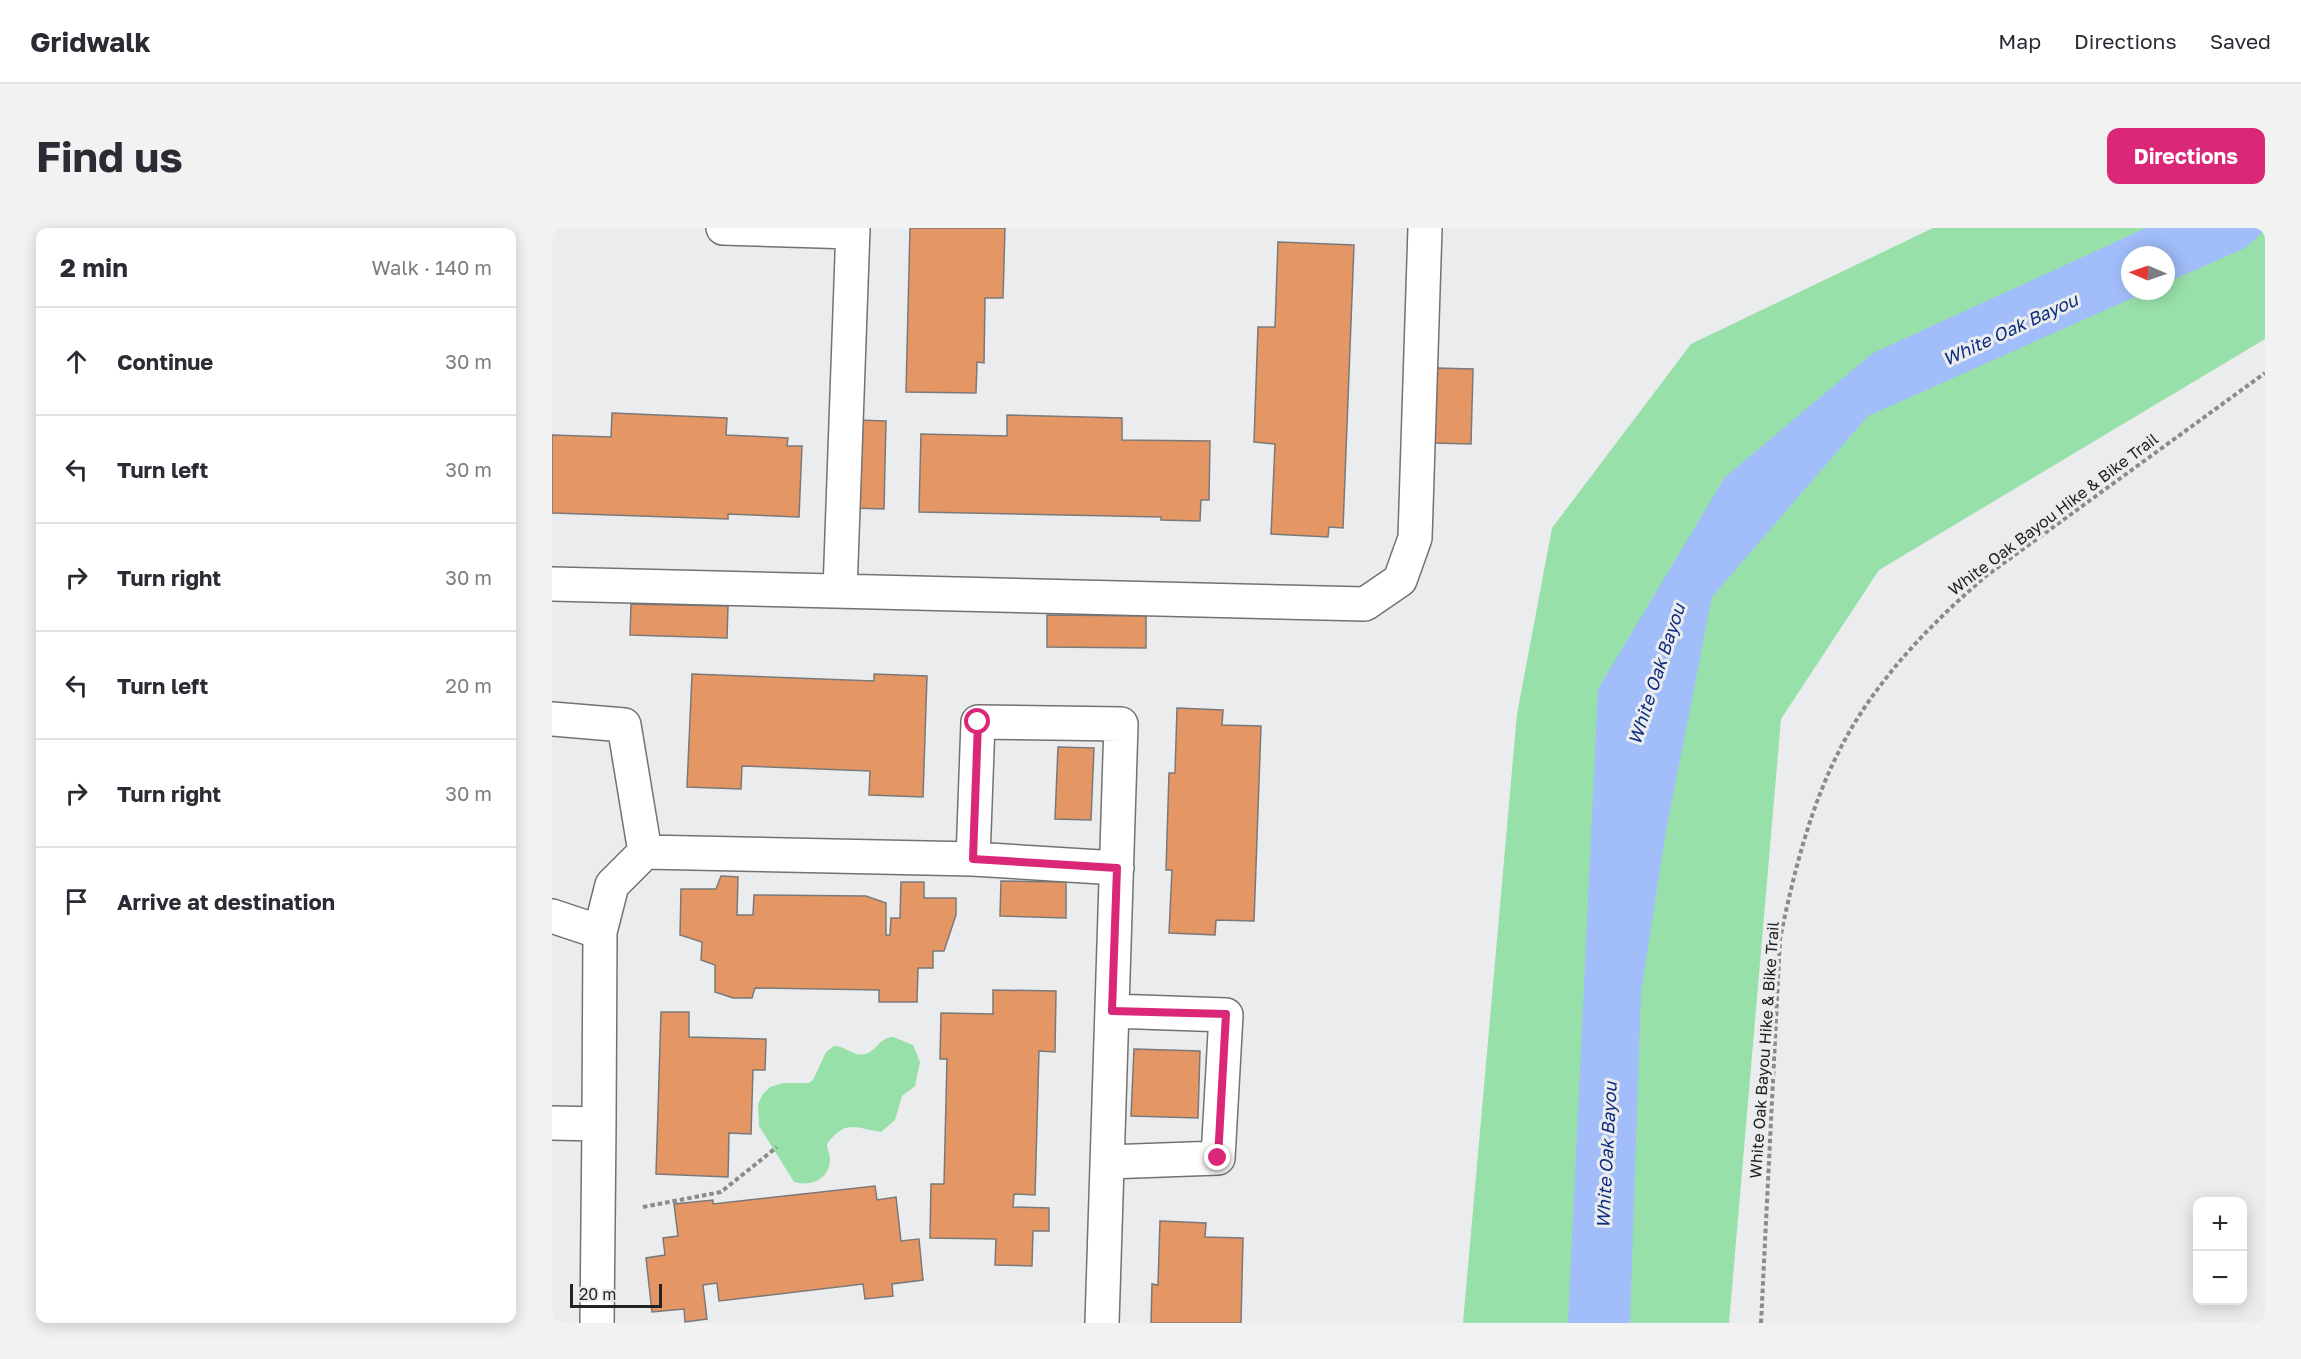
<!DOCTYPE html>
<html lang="en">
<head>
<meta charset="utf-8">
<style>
	body { margin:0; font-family:"Golos Text",sans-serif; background:#f2f2f3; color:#2b2b33 }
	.controls { position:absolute; right:18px; bottom:18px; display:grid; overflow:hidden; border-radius:12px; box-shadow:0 3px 15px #0003 }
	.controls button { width:54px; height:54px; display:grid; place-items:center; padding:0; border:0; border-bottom:2px solid #e1e1e2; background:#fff; color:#2b2b33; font:30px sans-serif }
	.compass { position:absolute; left:1569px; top:18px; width:54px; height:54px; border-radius:50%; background:#fff; box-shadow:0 3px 15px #0003; rotate:272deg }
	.scale { position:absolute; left:18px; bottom:15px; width:92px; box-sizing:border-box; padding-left:6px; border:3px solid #232324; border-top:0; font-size:16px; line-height:21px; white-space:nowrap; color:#232324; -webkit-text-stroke:4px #ebeced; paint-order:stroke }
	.stop { position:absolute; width:18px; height:18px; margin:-14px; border:4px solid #db2777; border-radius:50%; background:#fff }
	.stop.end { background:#db2777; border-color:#fff; box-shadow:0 2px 6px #0008 }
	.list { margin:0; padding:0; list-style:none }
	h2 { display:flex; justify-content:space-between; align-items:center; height:78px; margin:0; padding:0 24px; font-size:26px }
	h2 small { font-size:20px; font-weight:400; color:#7c7c81 }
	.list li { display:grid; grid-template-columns:39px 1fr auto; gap:18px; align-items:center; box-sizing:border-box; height:108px; padding:0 24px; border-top:2px solid #e1e1e2 }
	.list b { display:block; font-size:22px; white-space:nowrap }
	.list em { font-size:20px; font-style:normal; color:#7c7c81 }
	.icon { flex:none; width:33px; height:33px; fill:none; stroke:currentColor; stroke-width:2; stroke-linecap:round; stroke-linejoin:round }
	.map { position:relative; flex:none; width:1713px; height:1095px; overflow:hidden; border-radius:12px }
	header { display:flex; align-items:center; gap:36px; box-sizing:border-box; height:84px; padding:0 30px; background:#fff; border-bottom:2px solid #e1e1e2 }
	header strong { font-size:28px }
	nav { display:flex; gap:33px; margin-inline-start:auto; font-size:21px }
	.intro { display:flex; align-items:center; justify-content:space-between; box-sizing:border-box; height:144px; padding:0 36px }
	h1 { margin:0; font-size:42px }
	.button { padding:15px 27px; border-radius:12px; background:#db2777; color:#fff; font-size:21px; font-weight:700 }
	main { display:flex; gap:36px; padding:0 36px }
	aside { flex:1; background:#fff; border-radius:12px; box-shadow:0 3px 15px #0003 }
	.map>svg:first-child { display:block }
	.green { fill:#98e0a9; fill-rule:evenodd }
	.water { fill:#a1befa }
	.building { fill:#e59665; stroke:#7b7978; stroke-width:1.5 }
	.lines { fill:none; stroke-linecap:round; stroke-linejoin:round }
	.minor-casing { stroke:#727274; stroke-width:36 }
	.path { stroke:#8a8b8c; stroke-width:4; stroke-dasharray:4.5 3; stroke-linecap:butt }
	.minor { stroke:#fff; stroke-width:33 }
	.route { stroke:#db2777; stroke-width:8 }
	.labels { text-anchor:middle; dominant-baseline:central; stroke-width:6; stroke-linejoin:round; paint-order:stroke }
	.street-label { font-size:16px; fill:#232324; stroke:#ebeced }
	.water-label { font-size:18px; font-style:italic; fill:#102e81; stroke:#ebeced }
</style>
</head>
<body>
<header>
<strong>Gridwalk</strong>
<nav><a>Map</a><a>Directions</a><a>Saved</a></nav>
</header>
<div class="intro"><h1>Find us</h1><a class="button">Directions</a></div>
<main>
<aside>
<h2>2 min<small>Walk · 140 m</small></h2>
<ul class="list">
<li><svg class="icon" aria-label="ahead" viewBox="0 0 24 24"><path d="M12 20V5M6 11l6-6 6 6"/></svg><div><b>Continue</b></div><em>30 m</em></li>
<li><svg class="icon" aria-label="left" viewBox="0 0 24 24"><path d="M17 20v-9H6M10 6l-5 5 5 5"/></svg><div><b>Turn left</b></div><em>30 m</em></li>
<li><svg class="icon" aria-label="right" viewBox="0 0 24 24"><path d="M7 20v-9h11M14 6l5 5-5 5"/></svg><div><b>Turn right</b></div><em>30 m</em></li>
<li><svg class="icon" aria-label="left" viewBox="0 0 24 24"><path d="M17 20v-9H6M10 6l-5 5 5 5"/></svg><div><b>Turn left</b></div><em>20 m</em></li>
<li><svg class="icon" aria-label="right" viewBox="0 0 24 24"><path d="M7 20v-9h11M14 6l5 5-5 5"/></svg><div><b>Turn right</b></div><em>30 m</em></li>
<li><svg class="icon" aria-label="arrive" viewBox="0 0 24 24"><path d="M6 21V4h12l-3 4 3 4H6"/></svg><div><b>Arrive at destination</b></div></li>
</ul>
</aside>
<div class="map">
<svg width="1713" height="1095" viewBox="0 0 1713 1095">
	<rect width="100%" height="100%" fill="#ebeced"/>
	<path class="green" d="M1381,0H1713V111L1327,342L1229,491L1177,1095H911L965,486L1000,300L1139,116ZM1578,27H1614V63H1578Z
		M341,809L361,817L368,834L363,858L350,868L343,892L329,904C306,901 294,890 275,916C275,922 278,925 278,931C278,951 259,959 242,954L207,898L206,877L210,867L218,859L232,855H257L261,852L274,824L282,818C293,818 302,829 313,826C326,822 327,810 341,809Z"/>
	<path class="water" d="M1594,0H1713V2L1693,20L1614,55V27H1578V63H1596L1316,188L1160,369L1114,603L1089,764L1078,1095H1016L1046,461L1173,249L1321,125Z"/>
	<path class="building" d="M358,0H453L451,70H433L432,135L425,134L424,165L354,164Z
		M726,14L802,17L791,300L777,299L776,309L719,306L723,216L702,214L706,99H723Z
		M884,140L921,141L919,216L882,215Z
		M60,185L175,190L174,207L236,210L235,218H250L247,289L176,286V291L0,285V207L59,209Z
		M455,187L570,190V212L658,213L657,272H649L648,293L609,292V289L367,284L369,206L455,208Z
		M304,192L334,193L332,281L301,280Z
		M79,376L176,378L175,410L78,407Z
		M495,387L594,388V420L495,419Z
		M140,446L322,453V446L375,448L371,569L317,567L318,543L190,538L189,561L135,559Z
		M625,480L671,482L670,497L709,498L702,693L664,692L663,707L617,705L620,642H614L617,545H623Z
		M506,519L542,520L539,592L503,591Z
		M169,648L186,649L185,687H201L202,667L314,668L334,675V707H338L339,690H348L349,654H372V670H404V687L392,723H381V740H366L365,774H327V762L203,760L200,770H181L163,764V737L149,732L150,714L128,707L129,661H164Z
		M449,653L514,654V690L448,688Z
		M441,762L504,763L503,824L487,823L483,967L462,966L461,979L497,980V1003H481L480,1038L443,1037L444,1011L378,1010L379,956H392L395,831H388L389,785L441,786Z
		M109,784H137V809L214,811L213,842H201L199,906L177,905L176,949L104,946Z
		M582,821L648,823L646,890L579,888Z
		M323,958L325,972L344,969L349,1013L367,1011L371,1052L340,1056L341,1068L313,1071L311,1056L167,1073L165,1055L151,1057L155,1091L133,1094L132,1081L100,1084L94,1030L113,1027L111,1010L126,1008L122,976L161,972V976Z
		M608,993L654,995L653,1009L691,1010L689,1095H599L600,1056L606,1057Z"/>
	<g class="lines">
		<defs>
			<path id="minor" d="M171,0L301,4
				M0,356L813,376L848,352L863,310L873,0
				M288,363L301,0
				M0,491L72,497L93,624
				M421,631L426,494L569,496L550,1095
				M0,688L48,704
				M0,895L47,896L45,1095
				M47,896L48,704L60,657L93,624L421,631L565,640
				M555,934L666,930L674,787L560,783"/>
		</defs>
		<use href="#minor" class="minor-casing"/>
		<path class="path" d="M91,979L169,964L225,919
			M1209,1095L1228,711C1243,639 1261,566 1299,501C1333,443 1383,392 1434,348L1713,145"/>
		<use href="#minor" class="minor"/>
	</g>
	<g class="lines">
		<path class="route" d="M426,494L421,631L565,640L560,783L674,786L666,930"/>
	</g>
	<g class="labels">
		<g class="street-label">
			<text transform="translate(1501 286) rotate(-37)">White Oak Bayou Hike &amp; Bike Trail</text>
			<text transform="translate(1212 822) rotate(-86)">White Oak Bayou Hike &amp; Bike Trail</text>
		</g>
		<g class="water-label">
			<text transform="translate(1458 101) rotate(-25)">White Oak Bayou</text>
			<text transform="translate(1104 446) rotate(-72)">White Oak Bayou</text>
			<text transform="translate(1054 927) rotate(-87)">White Oak Bayou</text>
		</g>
	</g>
</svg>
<div class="controls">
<button>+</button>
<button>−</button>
</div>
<svg class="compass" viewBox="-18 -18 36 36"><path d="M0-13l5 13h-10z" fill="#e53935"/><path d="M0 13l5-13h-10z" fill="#7c7c81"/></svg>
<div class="scale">20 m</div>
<div class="stop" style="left:426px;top:494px"></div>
<div class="stop end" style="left:666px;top:930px"></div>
</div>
</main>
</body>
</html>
